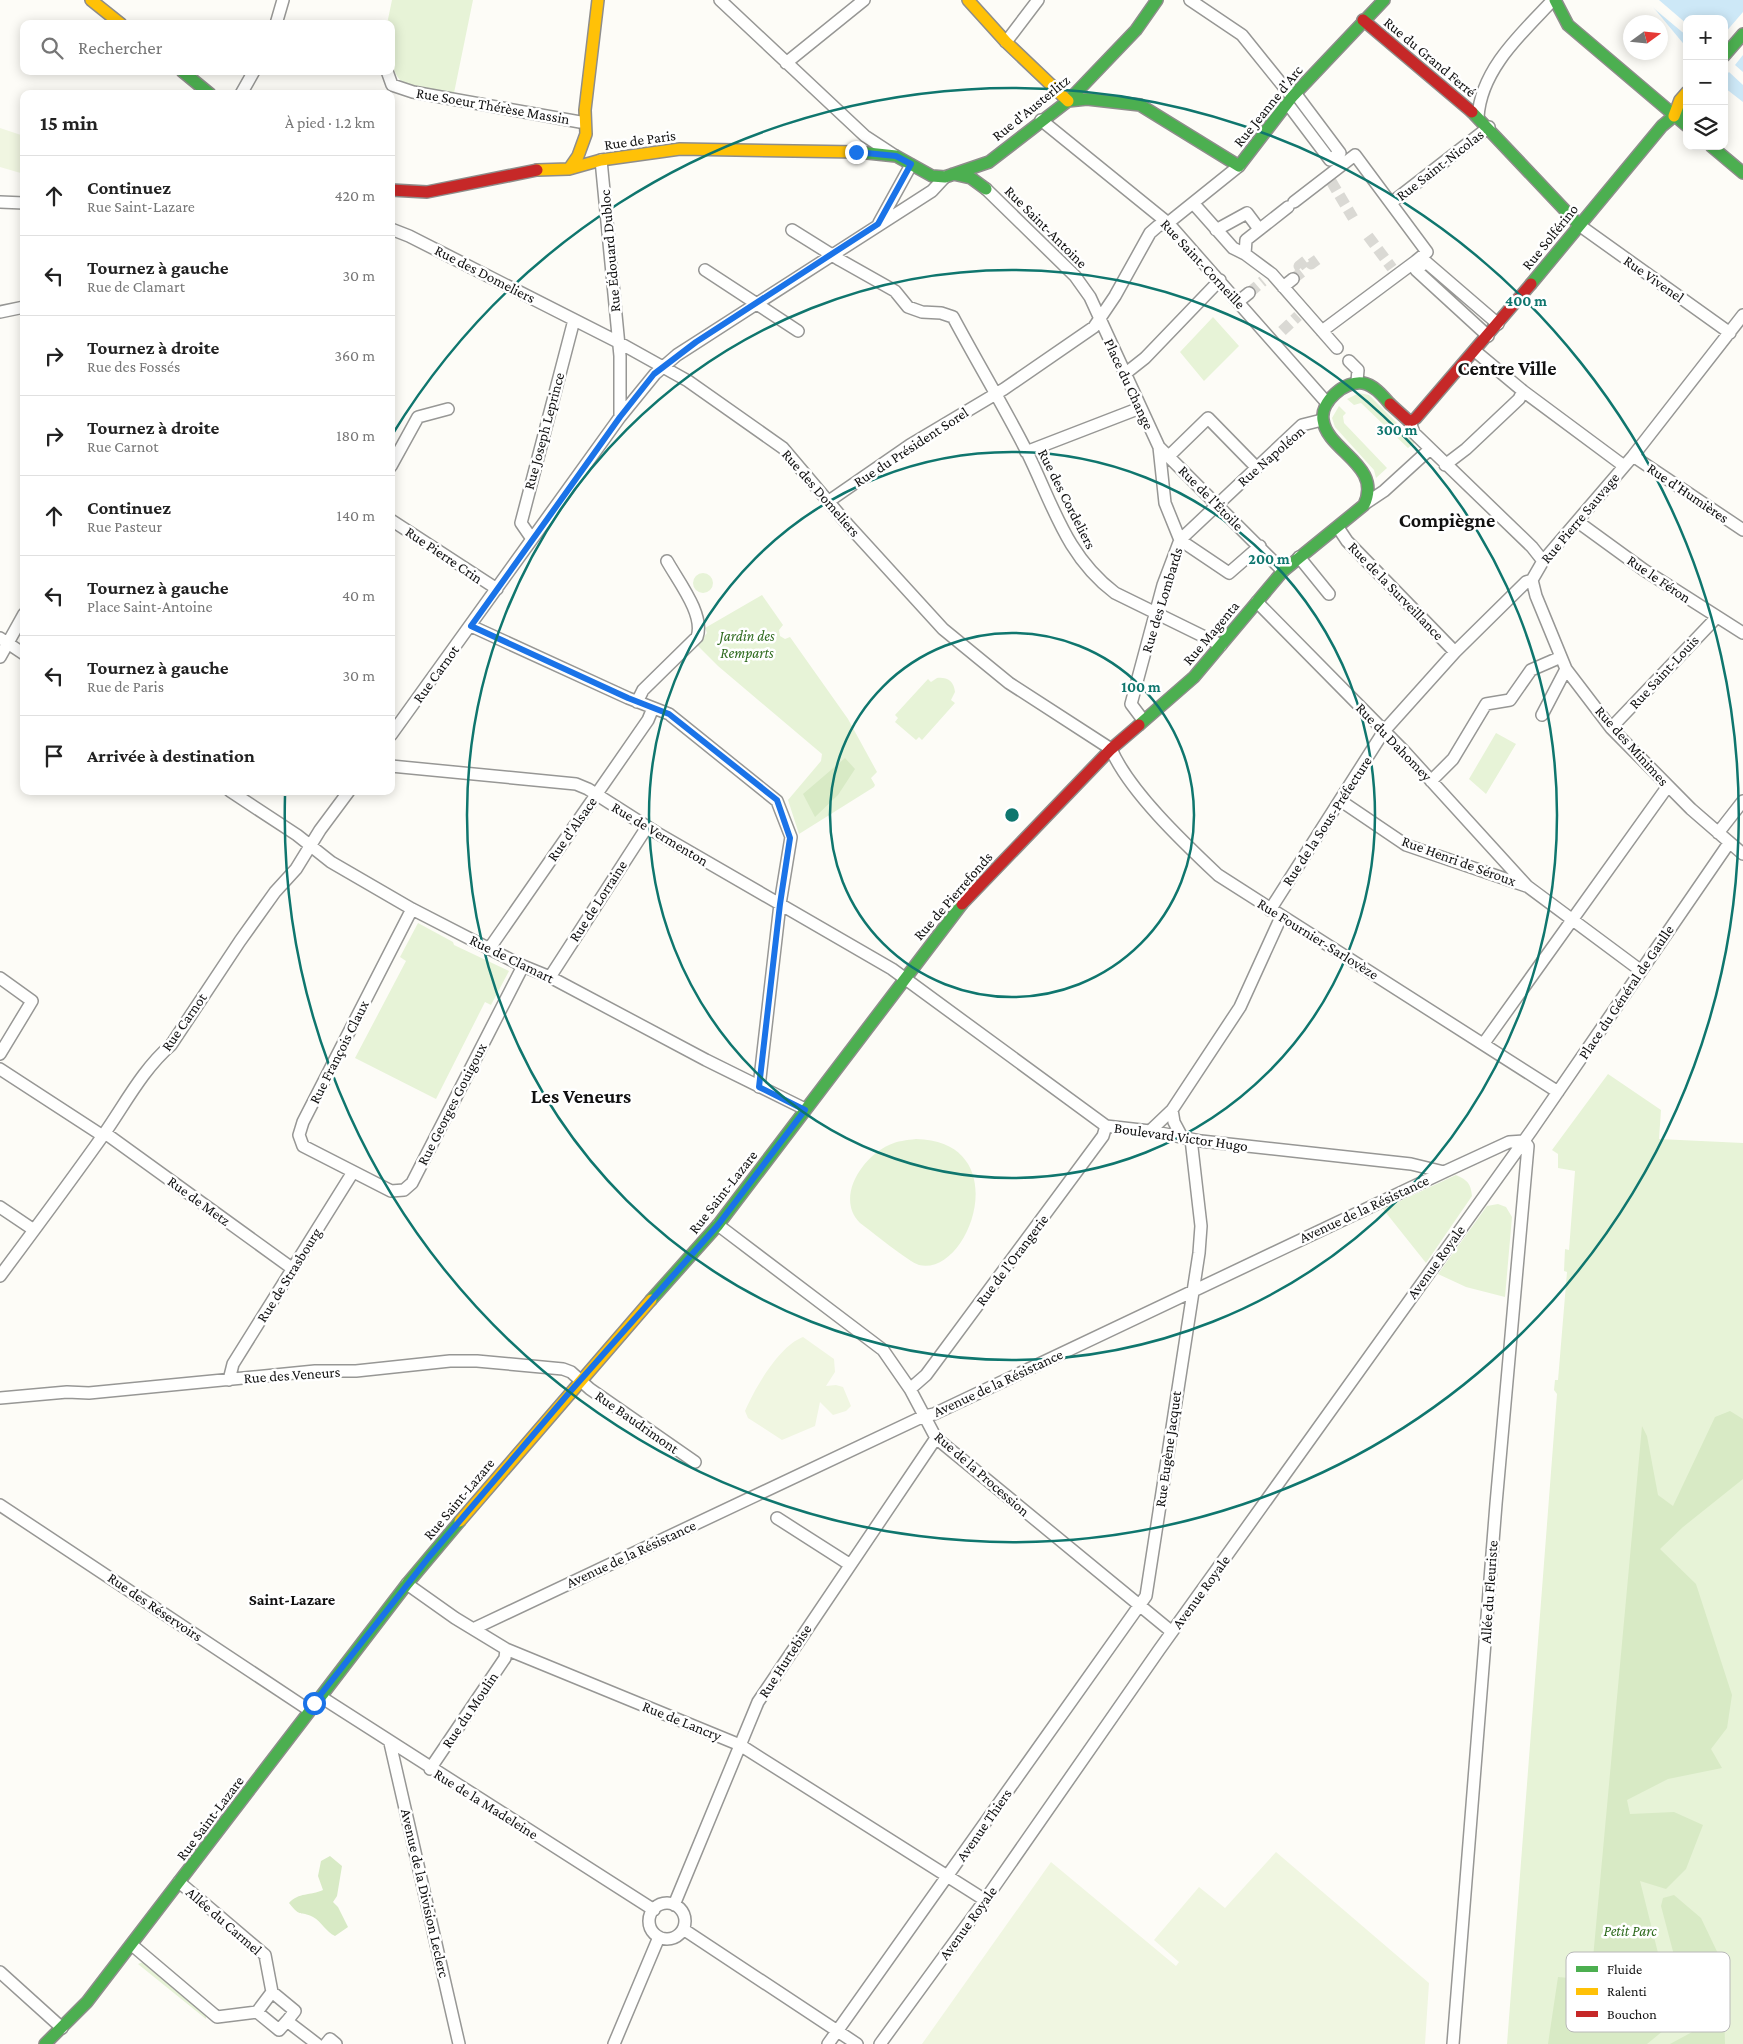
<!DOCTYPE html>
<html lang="fr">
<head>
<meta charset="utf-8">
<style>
	body { margin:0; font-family:"Crimson Pro",serif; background:#f2f2f2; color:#222 }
	.controls { position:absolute; right:15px; top:15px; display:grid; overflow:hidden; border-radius:10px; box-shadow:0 2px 12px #0003 }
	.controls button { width:45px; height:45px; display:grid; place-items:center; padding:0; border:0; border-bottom:1px solid #e0e0e0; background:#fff; color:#222; font:25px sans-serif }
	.compass { position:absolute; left:1623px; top:15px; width:45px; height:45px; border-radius:50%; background:#fff; box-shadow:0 2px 12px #0003; rotate:75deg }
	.stop { position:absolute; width:15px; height:15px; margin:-11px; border:4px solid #1a73e8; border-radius:50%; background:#fff }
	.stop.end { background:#1a73e8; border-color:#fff; box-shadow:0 1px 5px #0008 }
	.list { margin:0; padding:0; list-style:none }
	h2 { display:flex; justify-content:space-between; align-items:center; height:65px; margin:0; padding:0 20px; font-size:21px }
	h2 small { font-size:16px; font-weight:400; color:#767676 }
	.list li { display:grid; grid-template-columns:32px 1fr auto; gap:15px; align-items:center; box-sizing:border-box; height:80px; padding:0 20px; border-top:1px solid #e0e0e0 }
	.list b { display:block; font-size:19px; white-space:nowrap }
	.list p { margin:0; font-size:16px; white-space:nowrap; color:#767676 }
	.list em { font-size:16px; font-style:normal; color:#767676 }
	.icon { flex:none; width:28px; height:28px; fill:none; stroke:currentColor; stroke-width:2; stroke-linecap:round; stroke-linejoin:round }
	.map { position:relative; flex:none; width:1743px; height:2044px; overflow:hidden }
	.search { position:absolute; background:#fff; box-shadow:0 2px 12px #0003; left:20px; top:20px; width:375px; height:55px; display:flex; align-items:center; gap:12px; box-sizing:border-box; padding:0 18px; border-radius:10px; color:#767676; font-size:19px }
	.panel { position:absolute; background:#fff; box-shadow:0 2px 12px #0003; left:20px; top:90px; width:375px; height:705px; border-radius:10px }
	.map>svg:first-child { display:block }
	.green { fill:#e7f3d7 }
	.forest { fill:#d8eac5 }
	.pitch { fill:#f0f6e1 }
	.water { fill:#cde8f7 }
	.pier { fill:#fdfcf7 }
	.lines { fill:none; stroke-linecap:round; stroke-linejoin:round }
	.street-tunnel { stroke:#dad9d4; stroke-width:11; stroke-dasharray:11 5.5; stroke-linecap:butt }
	.street-casing { stroke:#979795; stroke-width:14 }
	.fast-casing { stroke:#8e8d8b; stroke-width:14 }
	.slow-casing { stroke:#8e8d8b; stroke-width:14 }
	.jam-casing { stroke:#8e8d8b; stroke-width:14 }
	.street { stroke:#fffffe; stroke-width:11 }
	.fast { stroke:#4caf50; stroke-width:11 }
	.slow { stroke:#ffc107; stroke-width:11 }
	.jam { stroke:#c62828; stroke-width:11 }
	.route { stroke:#1a73e8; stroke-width:6 }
	.ring { fill:none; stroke:#0f766e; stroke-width:2.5 }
	.labels { text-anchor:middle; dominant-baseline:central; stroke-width:5; stroke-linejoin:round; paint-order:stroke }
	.street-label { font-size:15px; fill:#111; stroke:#fff }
	.park-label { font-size:15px; font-style:italic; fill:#2f6b1f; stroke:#fff }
	.neighbourhood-label { font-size:16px; font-weight:bold; fill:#111; stroke:#fff }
	.district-label { font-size:20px; font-weight:bold; fill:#111; stroke:#fff }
	.key { fill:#fff; stroke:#b8b8b8; stroke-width:1 }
	.key-label { font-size:14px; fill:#111 }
	.centre { fill:#0f766e; stroke:#fff; stroke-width:2.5 }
	.ring-label { font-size:15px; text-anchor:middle; font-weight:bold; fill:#0f766e; stroke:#fff; stroke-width:5; stroke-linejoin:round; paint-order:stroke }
</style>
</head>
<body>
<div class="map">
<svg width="1743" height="2044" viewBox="0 0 1743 2044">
	<rect width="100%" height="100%" fill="#fdfcf7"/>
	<path class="green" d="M392,0H473L454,93C444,91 411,87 404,83C387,72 391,41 391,24H387Z
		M1213,317L1239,346L1204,381L1180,352Z
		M1359,393L1369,395L1416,442L1408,448L1361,403L1354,405L1347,399Z
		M1339,406L1346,413L1343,416L1344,423L1387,468L1376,478L1374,470L1335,427L1332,418Z
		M693 583a10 10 0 1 1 20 0a10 10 0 1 1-20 0Z
		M762,595L783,625L779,630L780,636L785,639L790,637L848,719L877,772L871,778L875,785L874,787L799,834L788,800L821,761L822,754L718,666L697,645L707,633L705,628Z
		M937,678C947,677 954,681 955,692L951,700L955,703L922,740L919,737L916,740L895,722L898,718L895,715L928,679L931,682Z
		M1496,733L1516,744L1486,794L1469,779Z
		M418,923L453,942L454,945L509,971L491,1005L485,1002L436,1099L355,1058L406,961L400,957Z
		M1608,1074L1661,1110L1659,1139L1743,1143V2044H1507L1557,1394L1554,1390L1555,1380H1558L1567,1272L1564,1271L1565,1249L1569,1250L1575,1171L1558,1168V1154L1552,1150Z
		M916,1139C1017,1141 970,1277 919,1265C909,1262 871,1231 860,1223C835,1198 862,1157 889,1145C897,1141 907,1140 916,1139Z
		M1456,1175C1467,1180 1471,1183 1472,1196L1426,1263L1383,1209Z
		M1498,1204L1506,1207L1512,1217L1505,1297L1466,1287L1438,1274L1487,1206Z
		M143,1962L206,2015V2019L138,1964Z"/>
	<path class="forest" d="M845,758L855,769L838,795L815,817L803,794Z
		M1730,1411L1743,1419V1479L1683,1527L1660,1549L1696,1584L1732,1695L1727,1728L1711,1749L1722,1768L1668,1779L1627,1800L1630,1814L1674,1812L1703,1825L1686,1869L1666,1889L1640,1881L1675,2021L1647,2044H1548L1558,1977L1591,1980L1642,1426L1647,1436L1658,1495L1673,1506L1715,1417Z
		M330,1856L342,1866L337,1896L333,1902L338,1907L348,1927L335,1936C326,1932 322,1922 313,1917C299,1910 302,1919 289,1903C299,1892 310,1896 323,1890L318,1876L321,1861Z
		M1674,1895L1701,1918L1723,1964L1725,2044H1670L1694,2031L1661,1906L1663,1898Z"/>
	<path class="pitch" d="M0,128L24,136V174L0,167Z
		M803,1337L834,1359L835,1372L826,1386L836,1385L843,1387L851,1406L846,1411L833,1415L820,1402L815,1426L782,1440L748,1418L745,1411C755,1388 779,1346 803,1337Z
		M1276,1852L1429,1983L1425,2044H922L1051,1862L1176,1966L1179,1962L1154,1940L1199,1887L1225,1908Z"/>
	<path class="water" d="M1654,0H1743V102L1725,88L1724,19H1687V48L1653,7Z"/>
	<path class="pier" d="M1652,0H1659L1687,24V36L1651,6Z
		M1743,12V55L1735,65L1743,72V85L1729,72L1724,77V34Z"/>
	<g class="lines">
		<path class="street-tunnel" d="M1331,181L1353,218
			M1368,236L1392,268
			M1293,279L1303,271L1299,266L1308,259L1311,264L1318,259
			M1249,293L1263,281
			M1282,331L1298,316"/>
		<defs>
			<path id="street" d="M720,0L865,136L894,155
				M1190,0L1242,35L1292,97
				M276,24L283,0
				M1006,42L1038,0
				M786,63L864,0
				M387,71L392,85L413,92L580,122
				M241,94L254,71
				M1287,103L1330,160L1340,153L1295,93
				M1478,117C1481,69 1522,33 1553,0
				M1041,120L1168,223L1327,403
				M1335,156L1342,165L1355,155L1427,252L1416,261L1418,263
				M601,160L620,356V417
				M986,189L1075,276L1090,297L1159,447L1283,571
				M0,202L24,203
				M1294,202L1342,165
				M1193,203L1233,248L1245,254L1272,274L1337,348
				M1391,203L1489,127
				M879,223L911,165
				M1579,225L1730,333
				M391,229L409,236L618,342L688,381L783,448L849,526L943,629L1009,683L1111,749C1129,791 1184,843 1218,875L1558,1092
				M792,230L840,260L895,291L908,307L922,312L941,313L953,317C977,362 1003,405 1026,450C1053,504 1065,555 1115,593L1221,645
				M1216,230L1247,213L1259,229
				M1245,254L1246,240L1288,207
				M705,270L798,331
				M1283,287L1293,279
				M1239,301L1249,293
				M0,312L24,307
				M1322,331L1416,261
				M1488,336L1416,270L1426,262L1498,324
				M1475,351L1523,391L1624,466
				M1349,361L1358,370L1357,381
				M1126,373L1145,358L1220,280
				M1410,422L1414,433L1532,547L1543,561
				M1026,452L1140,408
				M1169,456L1208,418L1256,467
				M1633,456L1743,530
				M1445,465L1466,449L1519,399L1523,391
				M391,466L418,417L448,409
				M829,501L910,445L1004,389L1094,327L1115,296L1150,233L1158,226L1168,223L1239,166
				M1366,503L1384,491L1430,449
				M391,520L497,589
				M1578,522L1644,570L1743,633
				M1339,529L1347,541L1455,652
				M532,539L521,523L574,320
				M1260,546L1229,573L1180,540L1302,425L1322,420
				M1299,557L1329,594
				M1532,580L1536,596L1566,669L1611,728L1691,809L1743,854
				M1257,602L1404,751L1527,886L1640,970
				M471,626L628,698L669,714L777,801L791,837L780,904L759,1087
				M0,638L24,654
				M0,657L24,614
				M637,702L643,690L697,637C705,615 678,581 667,561
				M1542,715L1566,669
				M1143,720L1131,704L1163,585L1180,540L1165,503L1159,447
				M1611,728L1717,617
				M391,735L620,417L655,374L677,355L932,191L945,177
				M391,766L576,784L588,789L657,833L892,969L1106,1126L1150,1131L1201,1141L1411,1164L1444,1172
				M1431,781L1453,759L1486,704L1510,700L1531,670L1561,657
				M230,791L297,835L331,862L412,909L523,966L550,977L706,1060L805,1109
				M1341,801L1406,845L1526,886
				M1718,833L1743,801
				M412,909L303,1122L299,1135L303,1146L391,1191L404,1190L412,1183L523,966
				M1270,910L1384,731L1455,652L1526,582L1532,580L1543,561L1633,456L1743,315
				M489,949L648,720L653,708
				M550,977L647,827
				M0,978L32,1001L0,1054
				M1484,1043L1668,786
				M0,1069L103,1136
				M1172,1110L1174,1122L1182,1137
				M1150,1131L1172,1110L1240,1007L1281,917
				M105,1133L293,1269
				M0,1207L34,1230
				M718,1225L883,1350L910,1389L936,1438L1172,1632
				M0,1276C35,1229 70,1182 104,1134C125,1104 143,1069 171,1045L240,941L275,892L296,869L320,830L349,791
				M229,1380L233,1364L353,1172
				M910,1389L926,1375L1103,1136L1106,1126
				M0,1398L67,1392L89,1393L315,1371H356L450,1361H477L563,1369L571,1372L590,1389L695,1462
				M0,1505L309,1710
				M777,1518L849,1564
				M407,1584L455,1618L506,1649L740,1745L985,1900
				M473,1629L924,1416L934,1414L1444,1172L1509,1142L1524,1141
				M321,1697L654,1910
				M390,1743L459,2044
				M430,1769L505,1658L506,1649
				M649 1921a18 18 0 1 1 36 0a18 18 0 1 1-36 0Z
				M674,1905L758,1702L936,1438
				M683,1929L857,2044
				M132,1945L217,2017L257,2012L272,1992L265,1955L179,1882
				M0,1972L62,2028
				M272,1992L295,2011L287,2021L317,2044
				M257,2012L279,2030L287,2021
				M326,2044L330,2039L336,2044
				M614,2044L659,1937
				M828,2044L1146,1596L1199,1253L1201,1226L1191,1139
				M880,2044L985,1900L1159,1650L1531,1131L1729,843
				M1453,2044L1496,1504L1528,1146L1524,1141"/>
			<path id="fast" d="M1555,0L1568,25L1687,126
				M1724,56L1743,34
				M182,71L210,94
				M1068,101L1087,99L1140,105L1239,166L1292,97L1384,0
				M1472,112L1579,225
				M1711,146L1743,173
				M858,152L896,156L932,176L945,177L989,162L1068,101L1136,30L1157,0
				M953,174L971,178L986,189
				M1531,284L1662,126L1674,116L1687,111
				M1139,725L1194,677L1283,571L1364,505C1383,465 1327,451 1323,420C1320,402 1345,380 1363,383C1374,385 1383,396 1390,404
				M651,1300L718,1225L962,904
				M45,2044L87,2002L407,1584L460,1521"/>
			<path id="slow" d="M91,0L121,24
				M968,0L1006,42L1068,101
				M1674,116L1680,100L1687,92
				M569,169L578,156L586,134L585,110L598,0
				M537,170L569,169L601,160L680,149L858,152
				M460,1521L651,1300"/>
			<path id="jam" d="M1363,20L1472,112
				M391,190L427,192L537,170
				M1390,404L1410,422L1416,418L1531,284
				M962,904L1111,749L1139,725"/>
		</defs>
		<use href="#street" class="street-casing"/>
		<use href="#fast" class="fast-casing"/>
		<use href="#slow" class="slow-casing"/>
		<use href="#jam" class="jam-casing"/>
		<use href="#street" class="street"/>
		<use href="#fast" class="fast"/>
		<use href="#slow" class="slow"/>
		<use href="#jam" class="jam"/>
	</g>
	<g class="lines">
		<path class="route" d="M314,1703L429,1557L568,1394L718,1225L805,1110L759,1087L780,904L790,838L777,800L669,714L628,698L471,626L620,417L654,374L696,342L878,224L911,164L896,156L856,152"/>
	</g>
	<g class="ring">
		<circle cx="1012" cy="815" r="182"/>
		<circle cx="1012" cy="815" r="363"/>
		<circle cx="1012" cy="815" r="545"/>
		<path d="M392 435A727 727 0 1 1 285 796"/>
	</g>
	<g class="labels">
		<g class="street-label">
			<text transform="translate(1430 57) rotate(40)">Rue du Grand Ferré</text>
			<text transform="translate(493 106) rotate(10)">Rue Soeur Thérèse Massin</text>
			<text transform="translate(1268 106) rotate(-51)">Rue Jeanne d'Arc</text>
			<text transform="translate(1031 108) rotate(-39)">Rue d'Austerlitz</text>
			<text transform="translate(640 140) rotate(-8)">Rue de Paris</text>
			<text transform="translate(1440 165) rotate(-38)">Rue Saint-Nicolas</text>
			<text transform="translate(1046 227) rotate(45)">Rue Saint-Antoine</text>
			<text transform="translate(1550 237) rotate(-51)">Rue Solférino</text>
			<text transform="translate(610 251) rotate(-95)">Rue Édouard Dubloc</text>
			<text transform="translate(1203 264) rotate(47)">Rue Saint-Corneille</text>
			<text transform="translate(485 274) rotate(27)">Rue des Domeliers</text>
			<text transform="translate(1654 279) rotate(35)">Rue Vivenel</text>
			<text transform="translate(1129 384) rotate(65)">Place du Change</text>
			<text transform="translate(544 431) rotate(-75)">Rue Joseph Leprince</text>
			<text transform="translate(911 447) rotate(-33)">Rue du Président Sorel</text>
			<text transform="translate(1271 456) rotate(-41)">Rue Napoléon</text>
			<text transform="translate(821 493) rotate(49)">Rue des Domeliers</text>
			<text transform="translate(1688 493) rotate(34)">Rue d'Humières</text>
			<text transform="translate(1211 498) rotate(45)">Rue de l'Étoile</text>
			<text transform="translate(1067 499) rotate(63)">Rue des Cordeliers</text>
			<text transform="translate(1580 518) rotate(-50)">Rue Pierre Sauvage</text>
			<text transform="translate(444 555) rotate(34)">Rue Pierre Crin</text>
			<text transform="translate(1659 579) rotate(34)">Rue le Féron</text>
			<text transform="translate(1396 591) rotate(46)">Rue de la Surveillance</text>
			<text transform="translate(1162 600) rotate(-73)">Rue des Lombards</text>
			<text transform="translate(1211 633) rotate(-50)">Rue Magenta</text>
			<text transform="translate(1664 672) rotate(-47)">Rue Saint-Louis</text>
			<text transform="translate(436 674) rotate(-54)">Rue Carnot</text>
			<text transform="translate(1394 742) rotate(46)">Rue du Dahomey</text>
			<text transform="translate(1632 746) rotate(48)">Rue des Minimes</text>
			<text transform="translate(1327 821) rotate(-57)">Rue de la Sous-Préfecture</text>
			<text transform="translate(572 829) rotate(-55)">Rue d'Alsace</text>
			<text transform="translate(660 834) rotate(31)">Rue de Vermenton</text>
			<text transform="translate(1459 861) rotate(20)">Rue Henri de Séroux</text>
			<text transform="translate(953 896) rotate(-49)">Rue de Pierrefonds</text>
			<text transform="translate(598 901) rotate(-57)">Rue de Lorraine</text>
			<text transform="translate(1318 939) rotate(32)">Rue Fournier-Sarlovèze</text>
			<text transform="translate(512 959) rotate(26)">Rue de Clamart</text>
			<text transform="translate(1626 992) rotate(-56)">Place du Général de Gaulle</text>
			<text transform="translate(184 1022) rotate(-55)">Rue Carnot</text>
			<text transform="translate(339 1052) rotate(-63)">Rue François Claux</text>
			<text transform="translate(452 1104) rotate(-63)">Rue Georges Gouigoux</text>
			<text transform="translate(1181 1137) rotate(8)">Boulevard Victor Hugo</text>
			<text transform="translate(723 1192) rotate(-52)">Rue Saint-Lazare</text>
			<text transform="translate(199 1201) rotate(36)">Rue de Metz</text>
			<text transform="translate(1364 1209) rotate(-25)">Avenue de la Résistance</text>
			<text transform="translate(1012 1260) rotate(-53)">Rue de l'Orangerie</text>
			<text transform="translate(1436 1262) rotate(-54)">Avenue Royale</text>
			<text transform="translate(289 1275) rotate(-58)">Rue de Strasbourg</text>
			<text transform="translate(292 1375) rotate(-4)">Rue des Veneurs</text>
			<text transform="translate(998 1383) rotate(-25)">Avenue de la Résistance</text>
			<text transform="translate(637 1422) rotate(35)">Rue Baudrimont</text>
			<text transform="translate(1168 1449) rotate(-82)">Rue Eugène Jacquet</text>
			<text transform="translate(982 1474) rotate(41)">Rue de la Procession</text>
			<text transform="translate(459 1499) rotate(-50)">Rue Saint-Lazare</text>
			<text transform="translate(631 1554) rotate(-25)">Avenue de la Résistance</text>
			<text transform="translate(1201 1592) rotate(-54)">Avenue Royale</text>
			<text transform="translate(1489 1592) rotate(-86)">Allée du Fleuriste</text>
			<text transform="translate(155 1607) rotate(34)">Rue des Réservoirs</text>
			<text transform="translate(785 1661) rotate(-57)">Rue Hurtebise</text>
			<text transform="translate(470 1710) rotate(-56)">Rue du Moulin</text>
			<text transform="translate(682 1721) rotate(22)">Rue de Lancry</text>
			<text transform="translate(486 1804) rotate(32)">Rue de la Madeleine</text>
			<text transform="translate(210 1818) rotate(-53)">Rue Saint-Lazare</text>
			<text transform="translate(984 1825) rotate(-55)">Avenue Thiers</text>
			<text transform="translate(425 1893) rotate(77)">Avenue de la Division Leclerc</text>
			<text transform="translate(224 1921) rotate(41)">Allée du Carmel</text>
			<text transform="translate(968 1923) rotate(-54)">Avenue Royale</text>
		</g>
		<g class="park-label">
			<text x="747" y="636">Jardin des<tspan x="747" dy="17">Remparts</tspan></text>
			<text x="1630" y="1931">Petit Parc</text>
		</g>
		<g class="neighbourhood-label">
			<text x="292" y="1599">Saint-Lazare</text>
		</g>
		<g class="district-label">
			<text x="1507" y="368">Centre Ville</text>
			<text x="1447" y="520">Compiègne</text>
			<text x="581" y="1096">Les Veneurs</text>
		</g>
	</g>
	<rect x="1566" y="1952" width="164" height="80" rx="8" class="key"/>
	<rect x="1576" y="1966" width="22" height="6" fill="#4caf50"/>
	<rect x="1576" y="1988" width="22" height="7" fill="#ffc107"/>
	<rect x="1576" y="2011" width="22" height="6" fill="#c62828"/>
	<g class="key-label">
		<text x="1607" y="1974">Fluide</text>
		<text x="1607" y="1996">Ralenti</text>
		<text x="1607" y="2019">Bouchon</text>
	</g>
	<circle cx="1012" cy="815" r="8" class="centre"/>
	<g class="ring-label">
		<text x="1526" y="306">400 m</text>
		<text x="1397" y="435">300 m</text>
		<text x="1269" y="564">200 m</text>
		<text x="1141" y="692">100 m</text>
	</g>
</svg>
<div class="controls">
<button>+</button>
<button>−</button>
<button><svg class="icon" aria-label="layers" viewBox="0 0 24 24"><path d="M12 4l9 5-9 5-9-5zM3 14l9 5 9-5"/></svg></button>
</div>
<svg class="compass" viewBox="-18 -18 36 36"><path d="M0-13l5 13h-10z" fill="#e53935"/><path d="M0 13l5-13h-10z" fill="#767676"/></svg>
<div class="stop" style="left:314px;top:1703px"></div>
<div class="stop end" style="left:856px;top:152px"></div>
<div class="search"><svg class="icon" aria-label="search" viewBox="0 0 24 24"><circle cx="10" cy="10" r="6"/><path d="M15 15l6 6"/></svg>Rechercher</div>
<section class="panel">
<h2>15 min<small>À pied · 1.2 km</small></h2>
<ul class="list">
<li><svg class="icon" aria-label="ahead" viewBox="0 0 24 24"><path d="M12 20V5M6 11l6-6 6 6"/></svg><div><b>Continuez</b><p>Rue Saint-Lazare</p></div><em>420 m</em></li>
<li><svg class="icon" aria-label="left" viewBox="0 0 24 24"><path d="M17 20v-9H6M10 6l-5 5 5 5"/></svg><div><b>Tournez à gauche</b><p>Rue de Clamart</p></div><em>30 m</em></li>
<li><svg class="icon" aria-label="right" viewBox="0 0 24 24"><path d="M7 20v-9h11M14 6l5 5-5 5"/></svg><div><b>Tournez à droite</b><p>Rue des Fossés</p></div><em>360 m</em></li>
<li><svg class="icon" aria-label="right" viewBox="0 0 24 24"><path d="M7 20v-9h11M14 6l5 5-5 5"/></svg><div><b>Tournez à droite</b><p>Rue Carnot</p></div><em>180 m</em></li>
<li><svg class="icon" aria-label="ahead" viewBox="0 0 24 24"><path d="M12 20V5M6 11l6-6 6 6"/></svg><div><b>Continuez</b><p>Rue Pasteur</p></div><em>140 m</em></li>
<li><svg class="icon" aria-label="left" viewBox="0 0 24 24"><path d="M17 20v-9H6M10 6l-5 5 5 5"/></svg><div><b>Tournez à gauche</b><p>Place Saint-Antoine</p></div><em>40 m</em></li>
<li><svg class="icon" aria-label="left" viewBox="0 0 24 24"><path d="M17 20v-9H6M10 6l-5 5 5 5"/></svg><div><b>Tournez à gauche</b><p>Rue de Paris</p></div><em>30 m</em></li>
<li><svg class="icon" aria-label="arrive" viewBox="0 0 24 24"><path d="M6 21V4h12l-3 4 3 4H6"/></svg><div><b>Arrivée à destination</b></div></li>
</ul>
</section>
</div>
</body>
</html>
